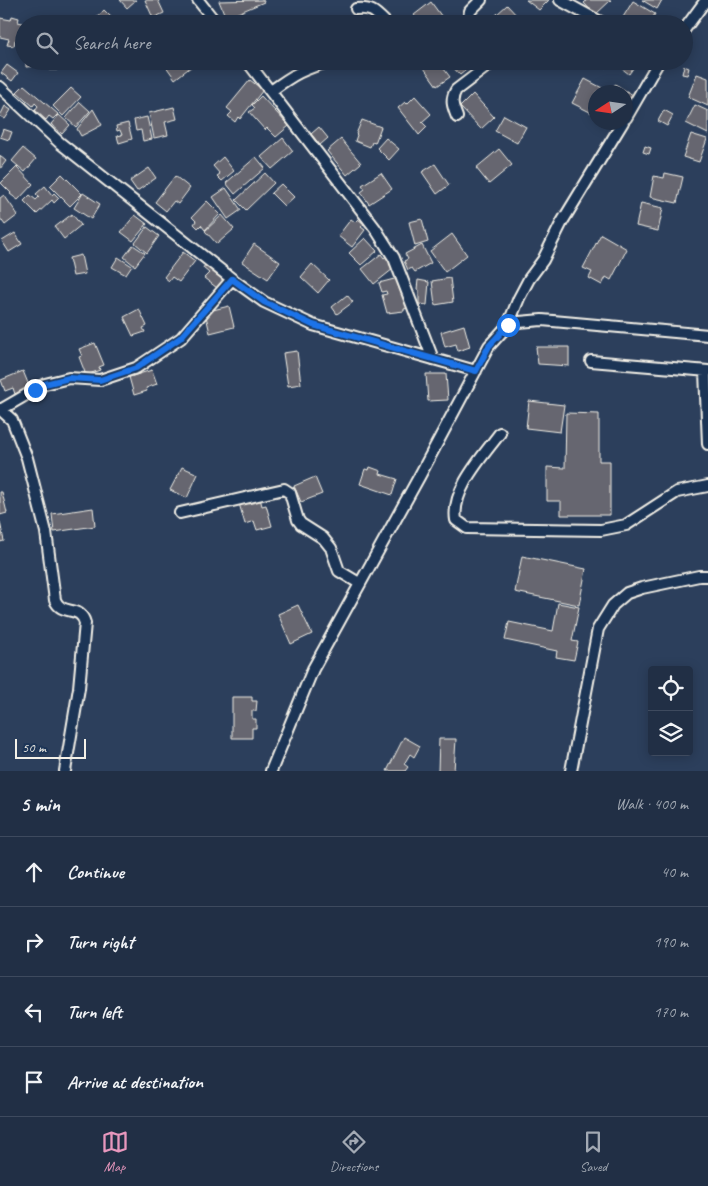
<!DOCTYPE html>
<html lang="en">
<head>
<meta charset="utf-8">
<style>
	body { margin:0; font-family:Caveat,sans-serif; background:#2d3b50; color:#f1f3f6 }
	.controls { position:absolute; right:15px; bottom:15px; display:grid; overflow:hidden; border-radius:5px; box-shadow:0 2px 12px #0003 }
	.controls button { width:45px; height:45px; display:grid; place-items:center; padding:0; border:0; border-bottom:1px solid #3e4a5e; background:#212f45; color:#f1f3f6; font:25px sans-serif }
	.compass { position:absolute; left:588px; top:85px; width:45px; height:45px; border-radius:50%; background:#212f45; box-shadow:0 2px 12px #0003; rotate:258deg }
	.scale { position:absolute; left:15px; bottom:12px; width:71px; box-sizing:border-box; padding-left:5px; border:2px solid #f4f1e8; border-top:0; font-size:14px; line-height:18px; white-space:nowrap; color:#f4f1e8; -webkit-text-stroke:4px #1d3557; paint-order:stroke }
	.stop { position:absolute; width:15px; height:15px; margin:-11px; border:4px solid #1a73e8; border-radius:50%; background:#fff }
	.stop.end { background:#1a73e8; border-color:#fff; box-shadow:0 1px 5px #0008 }
	.list { margin:0; padding:0; list-style:none }
	h2 { display:flex; justify-content:space-between; align-items:center; height:65px; margin:0; padding:0 20px; font-size:21px }
	h2 small { font-size:16px; font-weight:400; color:#a2a9b3 }
	.list li { display:grid; grid-template-columns:32px 1fr auto; gap:15px; align-items:center; box-sizing:border-box; height:70px; padding:0 20px; border-top:1px solid #3e4a5e }
	.list b { display:block; font-size:19px; white-space:nowrap }
	.list em { font-size:16px; font-style:normal; color:#a2a9b3 }
	.icon { flex:none; width:28px; height:28px; fill:none; stroke:currentColor; stroke-width:2; stroke-linecap:round; stroke-linejoin:round }
	.map { position:relative; flex:none; width:708px; height:771px; overflow:hidden }
	.search { position:absolute; background:#212f45; box-shadow:0 2px 12px #0003; left:15px; right:15px; top:15px; height:55px; display:flex; align-items:center; gap:12px; box-sizing:border-box; padding:0 18px; border-radius:28px; color:#a2a9b3; font-size:19px }
	.sheet { height:345px; background:#212f45 }
	nav { display:flex; justify-content:space-around; align-items:center; box-sizing:border-box; height:70px; border-top:1px solid #3e4a5e; background:#212f45; font-size:14px; color:#a2a9b3 }
	nav a { display:grid; justify-items:center; gap:2px }
	nav .on { color:#e797bd }
	.map>svg:first-child { display:block }
	.building { fill:#66666f; stroke:#f4f1e8 }
	.lines { fill:none; stroke-linecap:round; stroke-linejoin:round }
	.minor-casing { stroke:#f4f1e8; stroke-width:14 }
	.minor { stroke:#1d3557; stroke-width:10 }
	.route { stroke:#1a73e8; stroke-width:6 }
</style>
</head>
<body>
<div class="map">
<svg width="708" height="771" viewBox="0 0 708 771">
	<rect width="100%" height="100%" fill="#2c3f5c"/>
	<filter id="ink" filterUnits="userSpaceOnUse"><feTurbulence type="fractalNoise" baseFrequency=".02" numOctaves="2"/><feDisplacementMap in="SourceGraphic" scale="10" xChannelSelector="R" yChannelSelector="G"/><feConvolveMatrix kernelMatrix="1 2 1 2 8 2 1 2 1" color-interpolation-filters="sRGB"/></filter>
	<g filter="url(#ink)">
		<path class="building" d="M120,0H136L127,8Z
			M145,0H158L164,13L153,18Z
			M263,0L264,2L226,18L219,1Z
			M526,0H549L539,10Z
			M587,0H611L595,15L584,3Z
			M642,0H662L657,9Z
			M633,1L655,14L649,24H623L620,22Z
			M431,2L442,17L433,24H421L414,15Z
			M507,5L519,18L513,24H486Z
			M104,10L116,22L114,24H91Z
			M12,16L19,18L18,22L27,24H24V42L15,40L14,46L7,45L9,39L0,37V18L11,20Z
			M43,17L59,24H40Z
			M26,61H39L40,66L26,67Z
			M50,61H58L57,70H49Z
			M164,61H195L196,63L175,79L163,62Z
			M434,61H438L450,77L437,86L424,68Z
			M456,61H477L460,75L451,65Z
			M597,61H611L606,68Z
			M612,61H638L629,74Z
			M7,65L18,73L12,81L1,73Z
			M684,66L689,68L687,75L682,74Z
			M697,74L708,78V106L688,97Z
			M585,79L606,90L604,92H596V115L572,103Z
			M250,80L263,90L240,119L238,117L235,122L228,116L232,112L227,108Z
			M615,84L633,95L626,107V92H610Z
			M24,85L58,114L53,119L49,116L46,120L35,110L38,106L35,103L33,106L17,92Z
			M71,88L81,97L63,116L53,106Z
			M473,94L494,117L481,129L460,107Z
			M261,96L289,126L276,137L267,128L265,130L249,112L255,108L252,105Z
			M415,96L431,114L422,122L427,127L419,135L398,108L405,102L407,104Z
			M80,102L90,111L76,127L66,118Z
			M695,105L708,111V134L686,123Z
			M5,106L11,110L5,119L0,116Z
			M174,107L177,119L165,122L168,135L154,138L149,113Z
			M93,109L102,125L81,136L77,129Z
			M664,110L673,115L667,126L658,121Z
			M59,115L70,125L62,134L51,124Z
			M504,115L526,127L517,143L495,131Z
			M147,117L152,139L143,141L141,130L136,131L134,120Z
			M362,120L381,127L375,143L372,142L370,147L355,141L357,135L356,134Z
			M128,123L132,139L119,143L117,136L122,135L120,130L117,131L116,126Z
			M319,127L328,138L320,145L311,134Z
			M3,129L12,132L9,140L0,137Z
			M691,134L707,139L699,162L683,157Z
			M283,138L293,151L272,169L261,157Z
			M386,138L399,149L389,160L377,148Z
			M341,139L361,163L347,175L327,151Z
			M645,146L651,148L649,154L643,152Z
			M23,148L36,159L25,172L12,161Z
			M499,149L512,165L489,184L476,168Z
			M0,156L6,161L0,169Z
			M223,157L234,171L222,181L217,176L220,174L213,166Z
			M256,157L265,168L235,194L226,183Z
			M435,164L449,185L437,194L422,172Z
			M17,167L33,184L18,200L10,194L11,193L1,183Z
			M149,168L156,178L137,191L130,181Z
			M265,173L274,183L246,210L236,200Z
			M381,173L392,189L369,204L361,192L365,189L362,185Z
			M665,173L683,177L677,203L650,197L654,176L664,178Z
			M62,174L82,194L70,206L50,186Z
			M175,176L190,188L178,204L174,201L166,211L155,202Z
			M281,184L294,197L284,206L271,193Z
			M45,186L52,195L54,193L59,198L54,203L52,200L37,214L24,201L30,195L36,200L39,197L36,194Z
			M226,188L241,210L228,219L213,197Z
			M83,193L100,204L91,219L74,208Z
			M4,195L18,215L5,225L0,218V198Z
			M207,201L220,214L205,230L201,225L198,228L194,224L196,221L192,217Z
			M641,203L663,208L658,231L636,226Z
			M72,214L81,225L64,239L55,227Z
			M135,215L147,224L133,241L121,232Z
			M222,215L234,229L217,244L205,231Z
			M351,219L355,222L358,219L364,224L361,227L365,230L352,247L338,236Z
			M422,219L428,242L415,246L409,222Z
			M147,227L159,236L147,253L135,243Z
			M15,233L22,244L9,252L2,241Z
			M452,234L467,255L445,272L430,251Z
			M601,234L627,249L611,280L606,277L602,285L589,278L592,272L583,268Z
			M365,238L377,251L361,265L349,253Z
			M254,244L280,262L268,279L242,262Z
			M133,245L145,253L135,266L124,257Z
			M422,245L431,263L415,272L412,268L408,270L404,261L408,259L405,254Z
			M183,252L195,261L179,282L172,277L169,281L164,277Z
			M381,254L384,258L388,255L392,261L389,264L393,269L374,284L362,269Z
			M81,255L85,274L73,276L69,258Z
			M118,257L132,266L126,275L112,267Z
			M206,263L229,281L221,291L204,278L209,273L203,268Z
			M312,264L329,280L318,293L301,277Z
			M398,278L405,292L401,293L402,296L404,295L408,308L404,309V311L387,313L382,295L387,294L386,291L382,292L379,283Z
			M450,278L453,302L435,305L432,281Z
			M418,280L429,282L427,305L419,304V290L417,289Z
			M347,295L353,302L337,314L332,307Z
			M229,306L234,327L210,333L205,312Z
			M139,309L147,326L143,328L145,332L133,336L124,317Z
			M464,325L470,347L458,351L456,344L445,347L441,332Z
			M95,343L104,365L99,367L100,370L86,375L79,357L82,356L79,349Z
			M536,347H569V366L538,364Z
			M297,351L301,384L288,386L283,353Z
			M152,370L157,384L146,388L147,391L134,395L129,377Z
			M23,371L30,388L15,394L13,388L5,391L1,380Z
			M426,374H446L448,400L428,401Z
			M529,401L564,405L560,432L526,428Z
			M566,413L599,414V461H610V515H561V501H547V467L565,468Z
			M182,467L198,474L187,498L170,490Z
			M370,467L381,471L380,474L397,479L392,495L360,484L365,469L369,470Z
			M315,477L322,494L301,502L294,486Z
			M0,492H2L7,513L0,515Z
			M259,494L262,506L266,505L272,526L257,530L254,521L245,524L238,500Z
			M93,508L95,526L54,532L52,514Z
			M0,522L4,541L0,542Z
			M522,556L586,569L579,605L515,592Z
			M558,603L579,607L572,641L578,642L574,660L556,657L557,651L505,640L509,622L553,631Z
			M298,605L312,634L291,644L278,614Z
			M232,697H252V701H257L256,711H252V719H256V728H252V738H232Z
			M404,737L420,746L414,757L410,754L404,764L408,767L405,771H387Z
			M439,739H456L454,771H438Z"/>
		<g class="lines">
			<defs>
				<path id="minor" d="M198,0L217,24
					M560,0L604,24
					M356,9C372,7 376,13 387,24
					M472,24L469,17L470,11L481,0
					M684,30L706,0
					M247,61L375,228L394,258L433,359
					M0,87L60,143L232,279L264,302L313,325L476,371
					M271,91C294,74 303,69 331,61
					M457,117C453,107 450,100 456,90L494,61
					M626,118L659,61
					M508,325L519,298L529,279L543,260L562,222L623,122
					M591,361L708,371
					M705,371L708,444
					M0,409L12,420L27,458L46,532L55,600C62,617 80,604 85,623L79,688L65,771
					M2,409L45,384L69,378L100,380L136,368L181,338L232,279
					M500,433C483,456 451,490 456,520L467,528L601,530L626,525L677,492L708,486
					M180,513L284,489L290,493L298,520L301,524L323,538L331,548L339,571L359,583
					M271,771L313,669L419,477L489,346L508,325L519,322L542,320L708,335
					M571,771L598,629L613,605L627,593L642,588L699,576H708"/>
			</defs>
			<use href="#minor" class="minor-casing"/>
			<use href="#minor" class="minor"/>
		</g>
	</g>
	<g class="lines" filter="url(#ink)">
		<path class="route" d="M35,390L45,384L69,378L100,380L136,368L180,338L232,279L264,302L313,325L476,371L489,346L508,325"/>
	</g>
</svg>
<div class="controls">
<button><svg class="icon" aria-label="locate" viewBox="0 0 24 24"><circle cx="12" cy="12" r="6"/><path d="M12 2v4M12 18v4M2 12h4M18 12h4"/></svg></button>
<button><svg class="icon" aria-label="layers" viewBox="0 0 24 24"><path d="M12 4l9 5-9 5-9-5zM3 14l9 5 9-5"/></svg></button>
</div>
<svg class="compass" viewBox="-18 -18 36 36"><path d="M0-13l5 13h-10z" fill="#e53935"/><path d="M0 13l5-13h-10z" fill="#a2a9b3"/></svg>
<div class="scale">50 m</div>
<div class="stop" style="left:508px;top:325px"></div>
<div class="stop end" style="left:35px;top:390px"></div>
<div class="search"><svg class="icon" aria-label="search" viewBox="0 0 24 24"><circle cx="10" cy="10" r="6"/><path d="M15 15l6 6"/></svg>Search here</div>
</div>
<section class="sheet">
<h2>5 min<small>Walk · 400 m</small></h2>
<ul class="list">
<li><svg class="icon" aria-label="ahead" viewBox="0 0 24 24"><path d="M12 20V5M6 11l6-6 6 6"/></svg><div><b>Continue</b></div><em>40 m</em></li>
<li><svg class="icon" aria-label="right" viewBox="0 0 24 24"><path d="M7 20v-9h11M14 6l5 5-5 5"/></svg><div><b>Turn right</b></div><em>190 m</em></li>
<li><svg class="icon" aria-label="left" viewBox="0 0 24 24"><path d="M17 20v-9H6M10 6l-5 5 5 5"/></svg><div><b>Turn left</b></div><em>170 m</em></li>
<li><svg class="icon" aria-label="arrive" viewBox="0 0 24 24"><path d="M6 21V4h12l-3 4 3 4H6"/></svg><div><b>Arrive at destination</b></div></li>
</ul>
</section>
<nav>
<a class="on"><svg class="icon" aria-label="map" viewBox="0 0 24 24"><path d="M3 6l6-2 6 2 6-2v14l-6 2-6-2-6 2zM9 4v14M15 6v14"/></svg>Map</a>
<a><svg class="icon" aria-label="directions" viewBox="0 0 24 24"><path d="M12 3l9 9-9 9-9-9zM9 14v-3h6M13 9l2 2-2 2"/></svg>Directions</a>
<a><svg class="icon" aria-label="saved" viewBox="0 0 24 24"><path d="M7 4h10v16l-5-4-5 4z"/></svg>Saved</a>
</nav>
</body>
</html>
